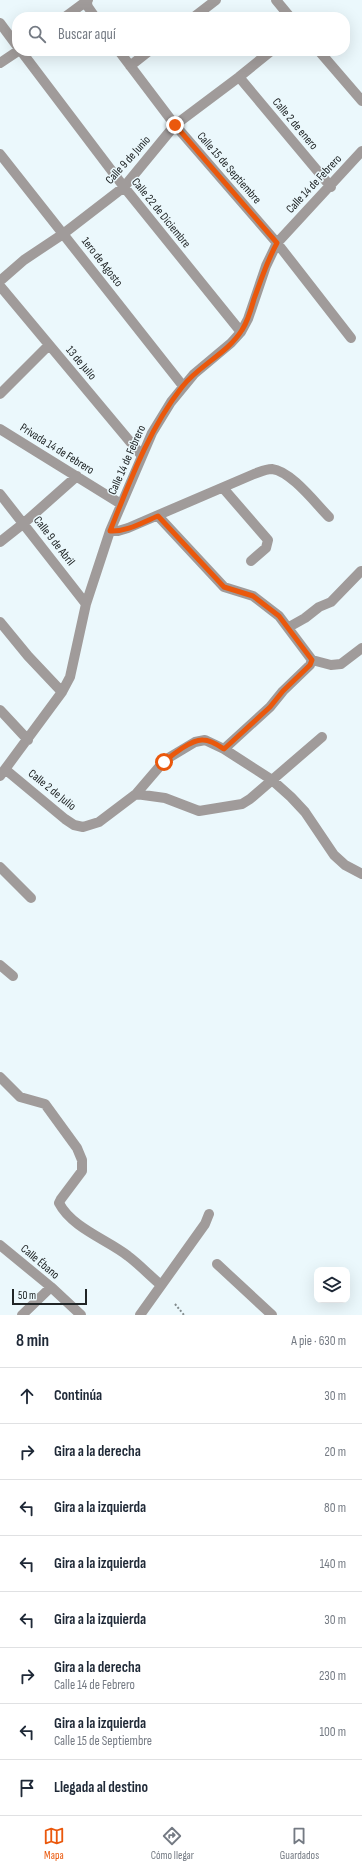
<!DOCTYPE html>
<html lang="es">
<head>
<meta charset="utf-8">
<style>
	body { margin:0; font-family:"Sofia Sans Condensed",sans-serif; background:#f6f6f7; color:#1f2937 }
	.controls { position:absolute; right:12px; bottom:12px; display:grid; overflow:hidden; border-radius:8px; box-shadow:0 4px 16px #0002 }
	.controls button { width:36px; height:36px; display:grid; place-items:center; padding:0; border:0; border-bottom:1px solid #e0e1e3; background:#fff; color:#1f2937; font:20px sans-serif }
	.scale { position:absolute; left:12px; bottom:10px; width:75px; box-sizing:border-box; padding-left:4px; border:2px solid #202526; border-top:0; font-size:11px; line-height:14px; white-space:nowrap; color:#202526; -webkit-text-stroke:3px #ebf8fc; paint-order:stroke }
	.stop { position:absolute; width:12px; height:12px; margin:-9px; border:3px solid #ea580c; border-radius:50%; background:#fff }
	.stop.end { background:#ea580c; border-color:#fff; box-shadow:0 1px 4px #0008 }
	.list { margin:0; padding:0; list-style:none }
	h2 { display:flex; justify-content:space-between; align-items:center; height:52px; margin:0; padding:0 16px; font-size:17px }
	h2 small { font-size:13px; font-weight:400; color:#747a83 }
	.list li { display:grid; grid-template-columns:26px 1fr auto; gap:12px; align-items:center; box-sizing:border-box; height:56px; padding:0 16px; border-top:1px solid #e0e1e3 }
	.list b { display:block; font-size:15px; white-space:nowrap }
	.list p { margin:0; font-size:13px; white-space:nowrap; color:#747a83 }
	.list em { font-size:13px; font-style:normal; color:#747a83 }
	.icon { flex:none; width:22px; height:22px; fill:none; stroke:currentColor; stroke-width:2; stroke-linecap:round; stroke-linejoin:round }
	.map { position:relative; flex:none; width:362px; height:1315px; overflow:hidden }
	.search { position:absolute; background:#fff; box-shadow:0 4px 16px #0002; left:12px; right:12px; top:12px; height:44px; display:flex; align-items:center; gap:10px; box-sizing:border-box; padding:0 14px; border-radius:16px; color:#747a83; font-size:15px }
	.sheet { height:500px; background:#fff }
	nav { display:flex; justify-content:space-around; align-items:center; box-sizing:border-box; height:56px; border-top:1px solid #e0e1e3; background:#fff; font-size:11px; color:#747a83 }
	nav a { display:grid; justify-items:center; gap:2px }
	nav .on { color:#ea580c }
	.map>svg:first-child { display:block }
	.lines { fill:none; stroke-linecap:round; stroke-linejoin:round }
	.path { stroke:#818a8c; stroke-width:2; stroke-dasharray:2 2; stroke-linecap:butt }
	.minor { stroke:#a09b9a; stroke-width:10 }
	.route { stroke:#ea580c; stroke-width:5 }
	.labels { text-anchor:middle; dominant-baseline:central; stroke-width:3; stroke-linejoin:round; paint-order:stroke }
	.street-label { font-size:12px; fill:#202526; stroke:#ebf8fc }
</style>
</head>
<body>
<div class="map">
<svg width="362" height="1315" viewBox="0 0 362 1315">
	<rect width="100%" height="100%" fill="#ebf8fc"/>
	<g class="lines">
		<path class="path" d="M175,1304L184,1315"/>
		<path class="minor" d="M86,0L88,7L95,17
			M276,0L290,17
			M65,17L88,0
			M194,17L216,0
			M0,23L17,46
			M21,51L124,187L241,332
			M119,51L175,125L277,243L351,338
			M319,51L362,101
			M0,63L18,51
			M130,66L149,51
			M239,77L331,187
			M0,154L183,386
			M0,281L24,260L63,234L124,187L175,125L239,77L271,51
			M0,286L142,456
			M0,394L49,345
			M0,429L121,504
			M223,488L268,540L266,548L251,561
			M0,494L86,604
			M158,516L224,587L253,596L279,616L312,660L331,665L341,664L362,648
			M110,531H118L128,528L254,474C260,472 265,469 272,469C291,471 316,504 329,517
			M0,542L24,523L77,476
			M0,622L28,656L62,692
			M289,627L305,618L319,607L331,602L361,571
			M0,710L28,740
			M224,749L270,707L283,691L310,665L312,660
			M6,770L65,819L74,825L83,827L99,822L136,794L160,766L170,757L195,742L205,740L224,749L272,780L291,797L305,812L334,855L345,865L362,874
			M0,776L62,692L70,677L86,604L110,531L152,433L171,402L194,374L231,343L241,332L248,319L266,266L277,243L362,151
			M136,794L165,798L199,811L242,804L250,799L322,737
			M0,867L31,898
			M0,965L13,976
			M0,1077L20,1097L45,1104L77,1148L82,1160V1171L61,1199L59,1203C72,1228 108,1240 128,1256C140,1265 150,1276 161,1285
			M0,1245L51,1287L81,1315
			M217,1264L272,1315
			M22,1315L51,1287
			M140,1315L205,1224L209,1214"/>
	</g>
	<g class="lines">
		<path class="route" d="M164,762C172,755 192,739 203,740C211,740 218,745 224,749L270,707L283,691L310,665L312,660L279,616L253,596L224,587L158,516C143,522 127,532 110,531C130,481 149,429 182,387C199,365 227,354 242,330C248,321 251,310 254,299C261,280 267,261 277,243L175,125"/>
	</g>
	<g class="labels">
		<g class="street-label">
			<text transform="translate(295 124) rotate(50)">Calle 2 de enero</text>
			<text transform="translate(128 160) rotate(-48)">Calle 9 de Junio</text>
			<text transform="translate(229 168) rotate(49)">Calle 15 de Septiembre</text>
			<text transform="translate(314 184) rotate(-47)">Calle 14 de Febrero</text>
			<text transform="translate(161 213) rotate(51)">Calle 22 de Diciembre</text>
			<text transform="translate(102 262) rotate(52)">1ero de Agosto</text>
			<text transform="translate(81 363) rotate(50)">13 de Julio</text>
			<text transform="translate(57 449) rotate(32)">Privada 14 de Febrero</text>
			<text transform="translate(127 460) rotate(-66)">Calle 14 de Febrero</text>
			<text transform="translate(54 541) rotate(52)">Calle 9 de Abril</text>
			<text transform="translate(52 790) rotate(39)">Calle 2 de Julio</text>
			<text transform="translate(40 1262) rotate(40)">Calle Ébano</text>
		</g>
	</g>
</svg>
<div class="controls">
<button><svg class="icon" aria-label="layers" viewBox="0 0 24 24"><path d="M12 4l9 5-9 5-9-5zM3 14l9 5 9-5"/></svg></button>
</div>
<div class="scale">50 m</div>
<div class="stop" style="left:164px;top:762px"></div>
<div class="stop end" style="left:175px;top:125px"></div>
<div class="search"><svg class="icon" aria-label="search" viewBox="0 0 24 24"><circle cx="10" cy="10" r="6"/><path d="M15 15l6 6"/></svg>Buscar aquí</div>
</div>
<section class="sheet">
<h2>8 min<small>A pie · 630 m</small></h2>
<ul class="list">
<li><svg class="icon" aria-label="ahead" viewBox="0 0 24 24"><path d="M12 20V5M6 11l6-6 6 6"/></svg><div><b>Continúa</b></div><em>30 m</em></li>
<li><svg class="icon" aria-label="right" viewBox="0 0 24 24"><path d="M7 20v-9h11M14 6l5 5-5 5"/></svg><div><b>Gira a la derecha</b></div><em>20 m</em></li>
<li><svg class="icon" aria-label="left" viewBox="0 0 24 24"><path d="M17 20v-9H6M10 6l-5 5 5 5"/></svg><div><b>Gira a la izquierda</b></div><em>80 m</em></li>
<li><svg class="icon" aria-label="left" viewBox="0 0 24 24"><path d="M17 20v-9H6M10 6l-5 5 5 5"/></svg><div><b>Gira a la izquierda</b></div><em>140 m</em></li>
<li><svg class="icon" aria-label="left" viewBox="0 0 24 24"><path d="M17 20v-9H6M10 6l-5 5 5 5"/></svg><div><b>Gira a la izquierda</b></div><em>30 m</em></li>
<li><svg class="icon" aria-label="right" viewBox="0 0 24 24"><path d="M7 20v-9h11M14 6l5 5-5 5"/></svg><div><b>Gira a la derecha</b><p>Calle 14 de Febrero</p></div><em>230 m</em></li>
<li><svg class="icon" aria-label="left" viewBox="0 0 24 24"><path d="M17 20v-9H6M10 6l-5 5 5 5"/></svg><div><b>Gira a la izquierda</b><p>Calle 15 de Septiembre</p></div><em>100 m</em></li>
<li><svg class="icon" aria-label="arrive" viewBox="0 0 24 24"><path d="M6 21V4h12l-3 4 3 4H6"/></svg><div><b>Llegada al destino</b></div></li>
</ul>
</section>
<nav>
<a class="on"><svg class="icon" aria-label="map" viewBox="0 0 24 24"><path d="M3 6l6-2 6 2 6-2v14l-6 2-6-2-6 2zM9 4v14M15 6v14"/></svg>Mapa</a>
<a><svg class="icon" aria-label="directions" viewBox="0 0 24 24"><path d="M12 3l9 9-9 9-9-9zM9 14v-3h6M13 9l2 2-2 2"/></svg>Cómo llegar</a>
<a><svg class="icon" aria-label="saved" viewBox="0 0 24 24"><path d="M7 4h10v16l-5-4-5 4z"/></svg>Guardados</a>
</nav>
</body>
</html>
